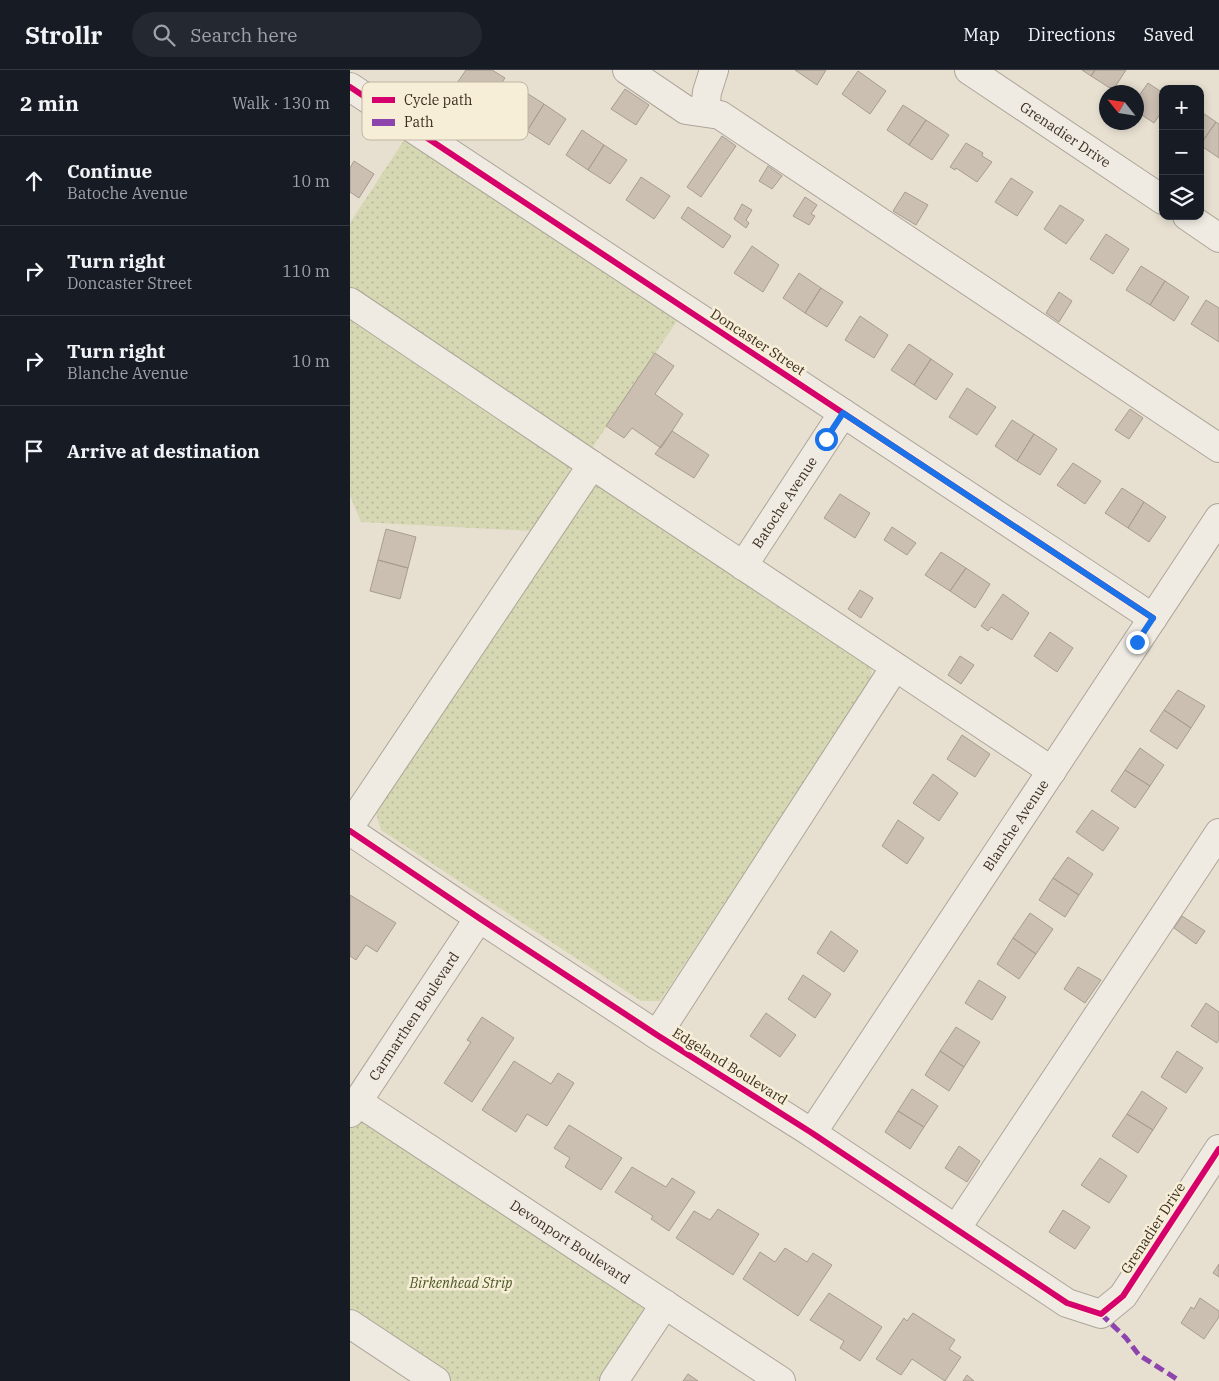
<!DOCTYPE html>
<html lang="en">
<head>
<meta charset="utf-8">
<style>
	body { margin:0; font-family:"IBM Plex Serif",serif; background:#242831; color:#f1f3f6 }
	.controls { position:absolute; right:15px; top:15px; display:grid; overflow:hidden; border-radius:10px; box-shadow:0 2px 8px #0003 }
	.controls button { width:45px; height:45px; display:grid; place-items:center; padding:0; border:0; border-bottom:1px solid #363941; background:#171b24; color:#f1f3f6; font:25px sans-serif }
	.compass { position:absolute; left:749px; top:15px; width:45px; height:45px; border-radius:50%; background:#171b24; box-shadow:0 2px 8px #0003; rotate:300deg }
	.stop { position:absolute; width:15px; height:15px; margin:-11px; border:4px solid #1a73e8; border-radius:50%; background:#fff }
	.stop.end { background:#1a73e8; border-color:#fff; box-shadow:0 1px 5px #0008 }
	.list { margin:0; padding:0; list-style:none }
	h2 { display:flex; justify-content:space-between; align-items:center; height:65px; margin:0; padding:0 20px; font-size:21px }
	h2 small { font-size:16px; font-weight:400; color:#9ea1a6 }
	.list li { display:grid; grid-template-columns:32px 1fr auto; gap:15px; align-items:center; box-sizing:border-box; height:90px; padding:0 20px; border-top:1px solid #363941 }
	.list b { display:block; font-size:19px; white-space:nowrap }
	.list p { margin:0; font-size:16px; white-space:nowrap; color:#9ea1a6 }
	.list em { font-size:16px; font-style:normal; color:#9ea1a6 }
	.icon { flex:none; width:28px; height:28px; fill:none; stroke:currentColor; stroke-width:2; stroke-linecap:round; stroke-linejoin:round }
	.map { position:relative; flex:none; width:869px; height:1311px; overflow:hidden }
	header { display:flex; align-items:center; gap:30px; box-sizing:border-box; height:70px; padding:0 25px; background:#171b24; border-bottom:1px solid #363941 }
	header strong { font-size:24px }
	nav { display:flex; gap:28px; margin-inline-start:auto; font-size:18px }
	.search { width:350px; height:45px; background:#242831; display:flex; align-items:center; gap:12px; box-sizing:border-box; padding:0 18px; border-radius:28px; color:#9ea1a6; font-size:19px }
	main { display:flex }
	aside { flex:1; background:#171b24 }
	.map>svg:first-child { display:block }
	.grass { fill:url(#grass-dots) }
	.building { fill:#cbbfb2; stroke:#a89c90 }
	.lines { fill:none; stroke-linecap:round; stroke-linejoin:round }
	.minor-casing { stroke:#ada599; stroke-width:30 }
	.minor { stroke:#efebe3; stroke-width:28 }
	.quiet { stroke:#8e44ad; stroke-width:5; stroke-dasharray:10 5; stroke-linecap:butt }
	.cycleway-casing { stroke:#f7eed8; stroke-width:9 }
	.cycleway { stroke:#d6006c; stroke-width:6 }
	.route { stroke:#1a73e8; stroke-width:6 }
	.labels { text-anchor:middle; dominant-baseline:central; stroke-width:5; stroke-linejoin:round; paint-order:stroke }
	.street-label { font-size:14px; fill:#3d2e20; stroke:#f7eed8 }
	.park-label { font-size:14px; font-style:italic; fill:#4d5a26; stroke:#f7eed8 }
	.key { fill:#f7eed8; stroke:#bfb4a1; stroke-width:1 }
	.key-label { font-size:14px; fill:#3d2e20 }
</style>
</head>
<body>
<header>
<strong>Strollr</strong>
<div class="search"><svg class="icon" aria-label="search" viewBox="0 0 24 24"><circle cx="10" cy="10" r="6"/><path d="M15 15l6 6"/></svg>Search here</div>
<nav><a>Map</a><a>Directions</a><a>Saved</a></nav>
</header>
<main>
<aside>
<h2>2 min<small>Walk · 130 m</small></h2>
<ul class="list">
<li><svg class="icon" aria-label="ahead" viewBox="0 0 24 24"><path d="M12 20V5M6 11l6-6 6 6"/></svg><div><b>Continue</b><p>Batoche Avenue</p></div><em>10 m</em></li>
<li><svg class="icon" aria-label="right" viewBox="0 0 24 24"><path d="M7 20v-9h11M14 6l5 5-5 5"/></svg><div><b>Turn right</b><p>Doncaster Street</p></div><em>110 m</em></li>
<li><svg class="icon" aria-label="right" viewBox="0 0 24 24"><path d="M7 20v-9h11M14 6l5 5-5 5"/></svg><div><b>Turn right</b><p>Blanche Avenue</p></div><em>10 m</em></li>
<li><svg class="icon" aria-label="arrive" viewBox="0 0 24 24"><path d="M6 21V4h12l-3 4 3 4H6"/></svg><div><b>Arrive at destination</b></div></li>
</ul>
</aside>
<div class="map">
<svg width="869" height="1311" viewBox="0 0 869 1311">
	<defs>
		<pattern id="grass-dots" width="8" height="8" patternUnits="userSpaceOnUse" patternTransform="scale(1.25)"><rect width="8" height="8" fill="#d6d7b3"/><path d="M2 2h.1M6 6h.1" fill="none" stroke="#b9b99a" stroke-width="1.8" stroke-linecap="round"/></pattern>
	</defs>
	<rect width="100%" height="100%" fill="#e7e0d1"/>
	<path class="grass" d="M62,58L335,239L234,390L0,232V153Z
		M0,243L216,386L221,404L180,461L11,452L0,426Z
		M240,415L254,417L522,590L521,612L310,931H291L31,760L24,736Z
		M0,1043L315,1234L264,1311H86L0,1254Z"/>
	<path class="building" d="M116,0H142L155,8L137,34L107,13Z
		M445,0H476L467,15Z
		M732,0H745L741,6Z
		M745,0H776L763,20L741,6Z
		M508,1L536,21L520,44L492,24Z
		M798,13L813,23V40L804,53L786,41V30Z
		M275,19L299,35L286,55L261,39Z
		M172,20L194,34L177,61L155,46Z
		M194,34L216,49L199,75L177,61Z
		M553,35L576,50L559,75L537,60Z
		M850,41L866,52L850,75Z
		M576,50L599,65L582,90L559,75Z
		M866,52L869,54V88L850,75Z
		M232,60L254,75L238,100L216,85Z
		M372,66L386,76L351,127L337,117Z
		M616,73L633,83L632,86L642,92L627,112L606,98L605,100L600,97Z
		M254,75L277,90L260,114L238,100Z
		M4,91L24,104L9,128L0,122V98Z
		M418,96L432,106L422,119L409,111Z
		M291,107L320,126L304,149L276,130Z
		M661,108L683,122L667,146L645,132Z
		M555,122L578,135L566,155L543,141Z
		M455,127L467,135L461,144L465,146L459,155L443,146Z
		M392,134L402,140L396,150L399,153L396,158L384,149Z
		M710,135L734,150L716,174L694,159Z
		M338,137L381,166L373,178L331,148Z
		M756,164L779,179L763,204L740,189Z
		M402,176L429,195L413,222L384,203Z
		M791,196L815,211L800,235L776,220Z
		M449,203L471,218L455,243L433,228Z
		M815,211L839,227L824,251L800,235Z
		M471,218L493,232L477,257L455,243Z
		M709,222L722,231L709,252L696,243Z
		M856,230L869,238V272L841,254Z
		M510,246L538,265L524,288L495,270Z
		M559,274L581,289L564,315L541,300Z
		M305,283L324,296L305,324L333,344L311,378L282,358L274,368L256,356Z
		M581,289L603,304L586,330L564,315Z
		M617,318L646,337L627,365L599,347Z
		M780,339L793,348L779,369L765,360Z
		M662,350L684,364L667,391L645,376Z
		M322,361L359,385L344,408L305,384Z
		M684,364L707,379L690,405L667,391Z
		M723,393L751,411L735,434L707,415Z
		M772,418L794,432L778,458L755,443Z
		M490,424L520,443L505,468L474,448Z
		M794,432L816,447L799,472L778,458Z
		M542,457L566,473L557,485L534,470Z
		M36,459L66,467L58,498L28,490Z
		M591,482L616,498L600,521L575,505Z
		M28,490L58,498L50,529L20,521Z
		M616,498L640,514L625,538L600,521Z
		M510,520L523,528L511,548L498,539Z
		M653,524L679,543L662,570L641,557L638,561L631,556Z
		M700,562L723,578L707,602L684,586Z
		M610,586L624,595L611,614L598,605Z
		M828,620L855,636L841,658L814,640Z
		M814,640L841,658L827,679L800,661Z
		M612,665L640,684L625,707L597,689Z
		M790,678L814,695L800,716L775,700Z
		M775,700L800,716L785,738L761,721Z
		M583,704L608,723L589,751L563,733Z
		M742,740L769,758L753,781L726,762Z
		M548,750L574,768L557,794L532,776Z
		M718,787L743,804L729,825L703,808Z
		M703,808L729,825L715,847L689,830Z
		M0,825L46,853L27,882L16,875L6,890L0,886Z
		M680,843L703,859L686,884L663,868Z
		M832,846L855,861L846,874L824,858Z
		M481,861L508,881L494,902L467,883Z
		M663,868L686,884L669,909L647,894Z
		M728,897L751,910L735,933L714,919Z
		M453,905L481,924L465,948L438,929Z
		M629,910L656,927L642,950L615,933Z
		M856,933L869,942V969L867,973L841,956Z
		M416,943L446,965L430,987L400,966Z
		M132,947L164,968L122,1032L94,1013L121,972L117,970Z
		M606,957L630,972L614,997L590,981Z
		M590,981L614,997L599,1021L575,1005Z
		M827,981L853,998L836,1023L811,1007Z
		M164,991L201,1014L208,1003L224,1013L197,1056L177,1044L166,1062L132,1040Z
		M562,1019L588,1036L574,1057L548,1041Z
		M792,1021L817,1038L803,1060L777,1044Z
		M548,1041L574,1057L560,1079L535,1062Z
		M777,1044L803,1060L788,1083L762,1066Z
		M219,1055L272,1088L251,1120L215,1097L220,1088L204,1078Z
		M609,1076L630,1091L617,1112L595,1098Z
		M750,1088L777,1106L759,1133L731,1115Z
		M282,1097L316,1117L322,1108L345,1122L319,1161L301,1149L303,1146L265,1122Z
		M368,1139L409,1164L383,1205L326,1168L344,1141L360,1150Z
		M713,1140L740,1157L725,1179L699,1162Z
		M435,1178L457,1192L463,1183L482,1195L448,1246L393,1209L410,1182L425,1192Z
		M869,1194V1207L863,1203Z
		M479,1223L532,1257L510,1291L490,1278L494,1271L460,1250Z
		M850,1228L869,1241V1247L854,1269L831,1253L841,1237L844,1239Z
		M563,1243L605,1270L599,1279L611,1287L595,1311L562,1289L551,1305L526,1289L554,1248L557,1251Z
		M338,1304L348,1311H333Z
		M617,1305L624,1311H613Z"/>
	<g class="lines">
		<defs>
			<g id="minor">
				<path d="M277,0L336,40L370,45L869,378"/>
				<path id="s1" d="M619,0L813,130"/>
				<path d="M0,17L803,548"/>
				<path d="M355,42L357,22L364,0"/>
				<path d="M837,146L869,168"/>
				<path d="M0,232L242,395L702,701"/>
				<path id="s2" d="M393,496L493,343"/>
				<path d="M0,756L242,395"/>
				<path d="M0,761L129,848L307,965L462,1063L717,1233L751,1244L773,1226L869,1079"/>
				<path d="M307,965L545,597"/>
				<path id="s3" d="M8,1032L431,1311"/>
				<path id="s4" d="M0,1043L129,848"/>
				<path id="s5" d="M462,1063L869,448"/>
				<path d="M606,1159L869,763"/>
				<path d="M0,1254L86,1311"/>
				<path d="M264,1311L315,1234"/>
			</g>
		</defs>
		<use href="#minor" class="minor-casing"/>
		<use href="#minor" class="minor"/>
		<path class="quiet" d="M751,1244L776,1268L789,1285L830,1311"/>
		<defs>
			<path id="cycleway" d="M0,17L803,548
				M0,761L129,848L307,965L462,1063L717,1233L751,1244L773,1226L869,1079"/>
		</defs>
		<use href="#cycleway" class="cycleway-casing"/>
		<use href="#cycleway" class="cycleway"/>
	</g>
	<g class="lines">
		<path class="route" d="M476,369L493,343L803,548L787,572"/>
	</g>
	<g class="labels">
		<g class="street-label">
			<text stroke="none"><textPath href="#s1" startOffset="116">Grenadier Drive</textPath></text>
			<text transform="translate(408 272) rotate(33)">Doncaster Street</text>
			<text stroke="none"><textPath href="#s2" startOffset="76">Batoche Avenue</textPath></text>
			<text stroke="none"><textPath href="#s5" startOffset="369">Blanche Avenue</textPath></text>
			<text stroke="none"><textPath href="#s4" startOffset="116">Carmarthen Boulevard</textPath></text>
			<text transform="translate(380 996) rotate(32)">Edgeland Boulevard</text>
			<text transform="translate(803 1158) rotate(-57)">Grenadier Drive</text>
			<text stroke="none"><textPath href="#s3" startOffset="254">Devonport Boulevard</textPath></text>
		</g>
		<g class="park-label">
			<text x="111" y="1213">Birkenhead Strip</text>
		</g>
	</g>
	<rect x="12" y="12" width="166" height="58" rx="8" class="key"/>
	<rect x="22" y="27" width="23" height="6" fill="#d6006c"/>
	<rect x="22" y="49" width="23" height="7" fill="#8e44ad"/>
	<g class="key-label">
		<text x="54" y="35">Cycle path</text>
		<text x="54" y="57">Path</text>
	</g>
</svg>
<div class="controls">
<button>+</button>
<button>−</button>
<button><svg class="icon" aria-label="layers" viewBox="0 0 24 24"><path d="M12 4l9 5-9 5-9-5zM3 14l9 5 9-5"/></svg></button>
</div>
<svg class="compass" viewBox="-18 -18 36 36"><path d="M0-13l5 13h-10z" fill="#e53935"/><path d="M0 13l5-13h-10z" fill="#9ea1a6"/></svg>
<div class="stop" style="left:476px;top:369px"></div>
<div class="stop end" style="left:787px;top:572px"></div>
</div>
</main>
</body>
</html>
